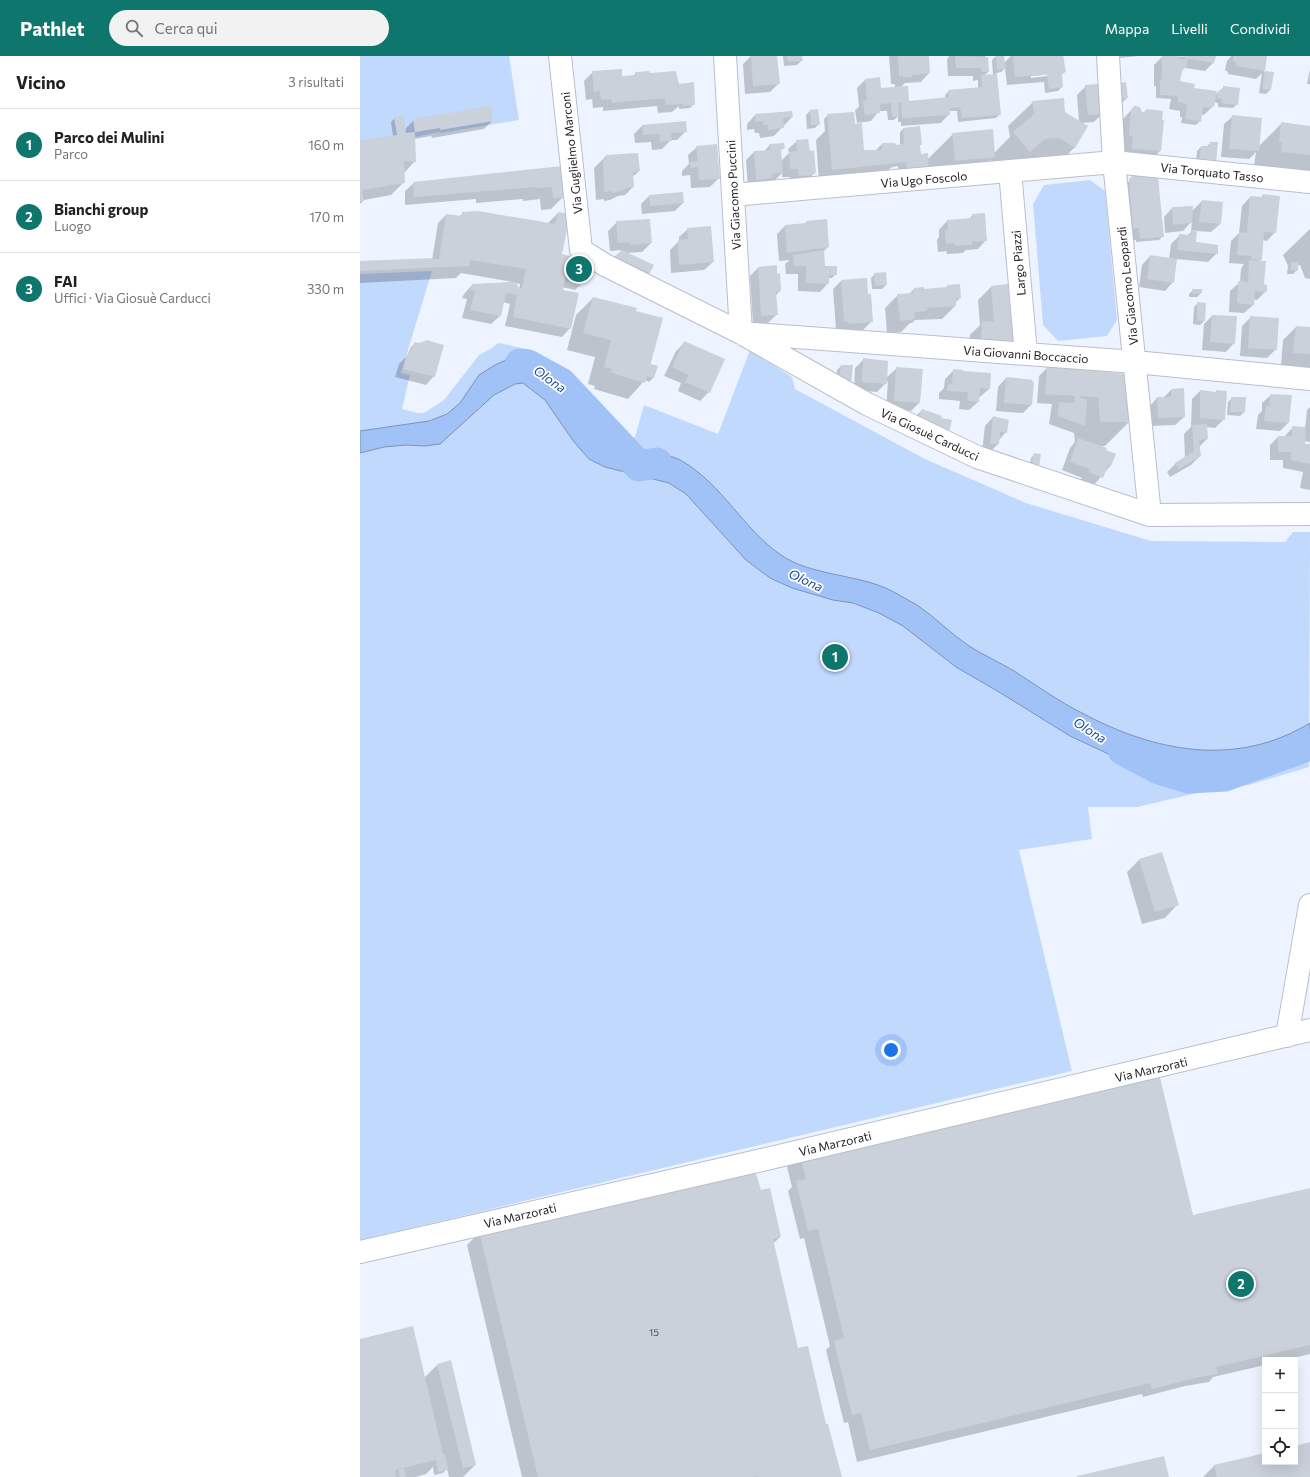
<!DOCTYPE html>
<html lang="it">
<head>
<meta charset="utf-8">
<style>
	body { margin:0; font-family:Commissioner,sans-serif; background:#f2f2f2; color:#202124 }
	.controls { position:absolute; right:12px; bottom:12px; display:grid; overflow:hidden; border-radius:0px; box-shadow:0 4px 16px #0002 }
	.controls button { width:36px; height:36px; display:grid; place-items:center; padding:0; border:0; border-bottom:1px solid #e0e0e0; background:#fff; color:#202124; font:20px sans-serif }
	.you { position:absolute; left:531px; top:994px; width:14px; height:14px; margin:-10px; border:3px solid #fff; border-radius:50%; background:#1a73e8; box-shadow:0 0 0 6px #1a73e833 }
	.badge { display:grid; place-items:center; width:26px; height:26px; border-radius:50%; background:#0f766e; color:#fff; font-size:13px; font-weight:700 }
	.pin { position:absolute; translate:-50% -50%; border:2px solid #fff; box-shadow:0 1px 4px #0006 }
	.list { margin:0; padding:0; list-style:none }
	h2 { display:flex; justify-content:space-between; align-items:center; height:52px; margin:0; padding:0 16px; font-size:17px }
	h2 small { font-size:13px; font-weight:400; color:#757577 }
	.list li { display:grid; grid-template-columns:26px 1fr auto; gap:12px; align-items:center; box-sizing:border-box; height:72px; padding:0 16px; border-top:1px solid #e0e0e0 }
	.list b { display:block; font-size:15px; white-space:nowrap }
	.list p { margin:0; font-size:13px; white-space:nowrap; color:#757577 }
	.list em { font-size:13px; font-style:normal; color:#757577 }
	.icon { flex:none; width:22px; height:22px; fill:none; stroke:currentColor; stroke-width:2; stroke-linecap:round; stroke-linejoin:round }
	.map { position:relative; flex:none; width:950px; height:1421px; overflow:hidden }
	header { display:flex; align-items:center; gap:24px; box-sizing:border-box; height:56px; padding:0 20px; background:#0f766e; color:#fff }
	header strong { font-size:19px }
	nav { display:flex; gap:22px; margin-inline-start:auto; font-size:14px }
	.search { width:280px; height:36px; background:#f2f2f2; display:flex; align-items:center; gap:10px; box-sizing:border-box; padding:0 14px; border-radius:22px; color:#757577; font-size:15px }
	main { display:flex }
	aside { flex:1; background:#fff }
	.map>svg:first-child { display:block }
	.green { fill:#c2d9fe }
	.water { fill:#a1c2f6; stroke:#7b93b8 }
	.shadow { fill:#0003; fill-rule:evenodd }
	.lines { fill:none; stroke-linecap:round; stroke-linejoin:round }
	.river { stroke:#a1c2f6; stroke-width:31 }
	.building { fill:#cad1db }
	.minor-casing { stroke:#b9bfca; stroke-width:24 }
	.minor { stroke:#fff; stroke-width:22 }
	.labels { text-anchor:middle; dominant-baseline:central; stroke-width:3.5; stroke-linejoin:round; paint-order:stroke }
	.number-label { font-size:10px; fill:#4c4f55 }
	.street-label { font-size:12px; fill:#222428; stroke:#fff }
	.water-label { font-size:13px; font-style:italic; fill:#1b4a95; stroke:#fff }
</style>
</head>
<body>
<header>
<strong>Pathlet</strong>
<div class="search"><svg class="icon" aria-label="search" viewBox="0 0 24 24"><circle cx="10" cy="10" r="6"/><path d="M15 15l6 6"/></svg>Cerca qui</div>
<nav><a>Mappa</a><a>Livelli</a><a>Condividi</a></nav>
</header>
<main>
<aside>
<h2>Vicino<small>3 risultati</small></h2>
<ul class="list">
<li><span class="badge">1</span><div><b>Parco dei Mulini</b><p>Parco</p></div><em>160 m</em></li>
<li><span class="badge">2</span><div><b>Bianchi group</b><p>Luogo</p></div><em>170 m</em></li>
<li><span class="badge">3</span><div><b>FAI</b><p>Uffici · Via Giosuè Carducci</p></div><em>330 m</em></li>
</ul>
</aside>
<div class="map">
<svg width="950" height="1421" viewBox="0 0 950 1421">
	<rect width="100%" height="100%" fill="#edf4ff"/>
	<path class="green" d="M0,0H149L159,64L87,76L80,77L79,76L55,81L0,89Z
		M730,124L745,135L757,264L747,280L698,285L683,269L673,148L684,129Z
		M72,215L41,317L50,319L42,353L58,357H64L84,344L119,299L132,292L138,287C149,289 160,291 170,295C211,310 236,350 261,384H263L275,381L284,349L358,378L390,294L432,321L435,333L565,403L666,447L791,485L925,486L933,476H950L949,711L889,729L850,734L777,751H728L732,783L659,794L712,1015L0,1184V218Z"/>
	<path class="water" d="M148,303C154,303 161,302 166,303C171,304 175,307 179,309C203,323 211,350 228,371C232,377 239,382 246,386C269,401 299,392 322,405C363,429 383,473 421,499C451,520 499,518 532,535C540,540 549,544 557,549C575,561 591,578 609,590C623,599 639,606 654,615C676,629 698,645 722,657C795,696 876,712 950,667V692L910,708L881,714L843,719L812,716L755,701L710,680L639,636L596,611L543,570L519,557L493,547L473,544L432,532L410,522L386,504L326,438L309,427L245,411L229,403L214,386L185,344L163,327L155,328L134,339L80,388L65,390L46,389L24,391L0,397V375L69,365L87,358L100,347L119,319L135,309Z"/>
	<path class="shadow" d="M391,0H416L419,27L410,36L385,38L383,8Z
		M423,0H441V5L437,9L424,10Z
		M529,0H568L569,17L561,26L545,27L541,31L548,46L585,43V39L589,35L618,33V24L613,25V20H588L587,4L589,0H625L628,16L624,20L633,19L632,4L636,0H643L644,7L651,0H703L705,16L701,19L702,31L698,35L685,37L684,26L647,29L645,12L641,16L636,17L640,58L636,62L598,66L597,55H589V58L581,67L541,70V66H538V60L534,64H528L527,55H519L511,65L497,67L495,54L499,51L497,32L505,24L520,33L535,32V28H531ZM689,18L687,20L671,22V20Z
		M759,0H779L759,2Z
		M855,0L853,7L845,15L825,12L821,15L819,26L833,32L855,39L864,31L877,48L873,52L858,51V47L854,46L853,50L844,59L841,58L840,65L836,69L821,67L822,61H820V55L809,53L811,43L796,42V30H794V9L802,1Z
		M871,0H906L904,16L913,17L910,34L906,38L899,37L902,17L896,23L868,18V16L865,14L867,5Z
		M950,13V28H947Z
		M233,16L261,21L273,20L276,17L289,19L315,16L319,29L334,48L330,52L319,53V50L312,56L298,57L297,50L243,55V51L233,52L232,43L226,44L224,25Z
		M761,28L767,42L763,46H758L757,32Z
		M726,30L742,58L734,66L721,67L715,91L690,116L645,120L631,104L609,126L539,124L538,110L532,111L527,115L459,126L456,84L465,75L464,63L468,59L494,67L504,95H515L522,88L540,90V76L544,72L559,89L560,99L568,103L593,78L634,97L650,81L648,70L673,46L704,56L719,66L717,39Z
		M774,51L800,95L792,103L764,101L765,89L761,88L763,63Z
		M450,55L459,68L455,72L447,73L446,59Z
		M395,59L432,61L414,80L400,82L399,77H395L394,73L387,74V68Z
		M873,60L898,91L922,67L950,71V132L894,110L896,96L889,103L861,101L864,68Z
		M35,62L45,73L54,64L132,65L124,73L72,82L71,80L54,83L55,105L44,117V126L31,139L4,144L0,148V86L33,80L31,66Z
		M282,70L326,75L317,84H311L302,93L292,94L291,86L275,87L274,78Z
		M437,85L455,117L446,125L431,128L430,121H422V117L414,125L388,132L386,104L394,96L406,95V93L410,89L424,92L420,95L421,105L429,97L428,93Z
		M851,87L855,106L836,109L837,95L841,91H846Z
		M337,91L359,122L350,131L331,132L330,119L322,120V115L329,108L328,99Z
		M246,100L279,115L275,119L272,120L273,131L265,139L258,140L250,144L244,145V143L236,144L234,112Z
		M201,111L204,140L191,153L181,154L180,143L163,145V143L116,147V143L45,149V135L54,127Z
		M775,119L803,180L799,184L776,186V184L761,185L757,137Z
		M903,139L915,176L907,185L903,184L901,203L899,206L903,229L906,235L897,244L893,243V249L884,257L869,256L870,235L880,226L881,213L884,208L869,207L871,185L879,177L882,150L890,141L901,142Z
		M289,140L323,147L315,155L282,158L281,148Z
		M842,145L860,168L851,176L836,175L834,187L857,197L848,206L816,203L813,226L805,235L779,231L782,209L790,200L809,203L811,188L820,179L827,180L831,176L832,165L823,175L805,177L804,161L812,152L832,155Z
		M103,157L187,168L198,157L201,199L219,230L215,234L202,231L210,272L202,281L145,270L150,248L143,246L140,260L131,268L102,262L107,243L102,242L104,238L112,229L153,226L101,217L96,222L0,227V206L72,204L78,167L86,159L99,161ZM155,227L160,228L159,234Z
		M613,159L626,184L618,193L606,194L603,197L587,198L586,195L578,196L577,184L579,181V174L587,165L609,163Z
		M257,166L291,187L282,196L266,197L292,209L289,217L281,225L255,202L262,194L250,195L248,175Z
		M447,166L468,191L463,196L464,211L476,218L472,222H468V227L460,236L438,235V218H426L425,208L430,204L419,205L417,178L425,170L444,168Z
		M328,173L353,206L344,214L311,217L310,194L319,185V181Z
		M950,173V223L945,222L940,209L937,210V214L933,218H927L928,210L923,199Z
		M398,212L416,219L420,235L415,240L417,258L408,267L393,268L390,220Z
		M515,218L526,229L522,233H512L511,222Z
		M481,225L512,265L503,274L480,276V273L476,274L473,233Z
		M588,230L600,242L595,247V250L582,263L555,264L552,267H550L541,276L527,277L525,252L538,239L549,238L554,233L563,235L585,233Z
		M631,231L651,270L608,299L610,279L620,269L618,244Z
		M833,234L841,237L837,241H829V238Z
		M233,242L275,256L288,312L292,309L297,310L293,322L289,326L285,324L268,343L234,333L235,330L228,328L235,301L207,294L216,259Z
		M838,247L844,265L840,269L833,268L834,251Z
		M852,260L874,287L866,296L842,294L844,268Z
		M891,261L916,293L907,302L880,300L882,270Z
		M936,271L950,272V312L921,309L923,284Z
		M325,286L363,304L349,336L340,345L318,335L321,327L304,320L316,295Z
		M55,287L74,320L66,329L35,321L39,308L47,300L51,291Z
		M504,303L526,322L537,312L559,347L551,355L526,353L528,325L517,336L494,334L495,312Z
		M481,310H492L476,326L477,314Z
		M688,311L718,315L770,365L745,390H739L745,395L751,409L733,430L720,425L722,422L702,414L710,392L715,386L714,377L689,368L692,348L677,347L679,320Z
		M594,314L629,333L620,341H618V346L609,354L599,353L600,345L579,343V337L584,332L585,323Z
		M646,322L671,349L663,357L636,355L638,331Z
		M823,333L824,361L815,369L790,370L789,351L797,342H803L811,334Z
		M840,335L855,337L857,335L864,363L855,372L846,371L847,383L839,391L840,400L831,409L810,421L807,416L816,407L825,402L824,378L831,371L832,343Z
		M911,339L931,340L928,367L920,375L896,373L898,359L902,355V347Z
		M872,342H885L884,356L880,360L867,359L868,346Z
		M950,351V386L944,385V389H950V434L940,432L943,416L923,412V404H910V389L918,381H924L933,371L945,372L947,354Z
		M562,354L581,361L553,363Z
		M633,361L646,376L639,384L638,388L630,396H622L625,370Z
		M675,398H680L679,410L675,414L669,412L671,402Z
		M779,804L817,849L805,862L782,868L767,816Z
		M440,1098L829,1162L950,1133V1298L925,1304H905V1309L853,1321L849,1326L825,1330L783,1341L782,1338L497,1406L488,1366L484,1367L466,1294L470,1290L444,1182L440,1183L428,1135L432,1131L427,1111Z
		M409,1133L420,1181L412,1189L437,1294L466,1369L480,1421H162L107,1189L120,1176L400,1136Z
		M0,1284L64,1322L77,1309L115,1409L103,1421H89L87,1413L83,1417L74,1419L73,1411L66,1418L56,1421H0Z
		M950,1387V1421H843L854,1410L905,1398V1406H935V1391Z"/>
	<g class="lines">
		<path class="river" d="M160,308L168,309L201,327L279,410L297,407
			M763,694L799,713L828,722L865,720L950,689"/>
	</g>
	<path class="building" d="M391,0H417L420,28L393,30Z
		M427,0H442L443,5L428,6Z
		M538,0H569L570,17L552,19V21L543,22V20H539Z
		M595,0L628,1L629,16H621V12H596Z
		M636,0H644L646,13L637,14Z
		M653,0H703L706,16L702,17L703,31L689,33L687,18L676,20L674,19L655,21Z
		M802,0H818V2L822,3H825V0H856L854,7L828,3L826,12H823L820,25L835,28L834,32L857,35L854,51L852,50V52L843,51L841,66L825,63L827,48L818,46V40L800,39V24L802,23Z
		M874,0H907L905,15L876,10V7L873,5Z
		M262,13V20L276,19L275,16H277L289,15L290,17L316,15L319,28L334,26L335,49L323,50V48L306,49L305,42L252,47L251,43L241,44L240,35L234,36L232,15Z
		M905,15L914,16L911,34L902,33Z
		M637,18L641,59L602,62L600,51L590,52V59L542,62L541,46L538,47L539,60L532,61L531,47L520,48V57L505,59L503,45L507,44L505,23L520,21L521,32L548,30L549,45L589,41L588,34L622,31L621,19Z
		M766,26L768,42L761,43V27Z
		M740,28L743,58L728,59L725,29Z
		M863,30L880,32L878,49L861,47L862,43L857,42L859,34H863Z
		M704,42L705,56L728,70L715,92L699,82H696L685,83L670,96L653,76L674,58L672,45Z
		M131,50L133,65L80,74V72L55,76L53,63Z
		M776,50L780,51L782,56H784L787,53L803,55L802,64H804L801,95L772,93L773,81L769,80L771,54L774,50Z
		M458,53L460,69H451L450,54Z
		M432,55L433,61L423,62L424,72L408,74V69H403V65L395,66V58Z
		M494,56L495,68L502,67L504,94H522V87H535L536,89L544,88L543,72L560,70L562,89H560L561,98L568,97L569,115L547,116L546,106L472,114L467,58Z
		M872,59L902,62L899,95L869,93Z
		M44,60L46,77L55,76L56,106L44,105L45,127L2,134L4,145H0V85L37,79L34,61Z
		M326,65L327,76L311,77L312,85L300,86L299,78L283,79L282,69Z
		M921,66L950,70V99L921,96L922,86H919Z
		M633,73L635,101L595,105L592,77Z
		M448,83L450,95L454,94L456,117L453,118V119L439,120L438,113H430L429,96L437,95L436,84Z
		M850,86H858L856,107L839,105L841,90H850Z
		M424,87L425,92L421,93L423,117L412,118L413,122L396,124L394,95L410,94L409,88Z
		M357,88L360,123L339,124L338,111L331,112L330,110V106L338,105L336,90Z
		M278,97L280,115L273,116L274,131L265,132V134L259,135V136L253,137L252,135L244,136L243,103H246V99Z
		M202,110L205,141L193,142L192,131L176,132L175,131L54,141L53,126Z
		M774,118L798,121L804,181L780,183L779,172L773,173L769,123Z
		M323,136L324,147L290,150L289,139Z
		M903,138L920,140L916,177L904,176L902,204L891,203L892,200L877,199L879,176L887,177V176L890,140L903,141Z
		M842,144L863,146L861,168L839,166Z
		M833,150L832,167L813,169L812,151Z
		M118,155L195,168L198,156L210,158L202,198L225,204L220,231L208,228L209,221H205L203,234L219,237L211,273L153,261L157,239L146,237L141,260L110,254L115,235L110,234L112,228L156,226L159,232H162L166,213L110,204L109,210L0,215V205L73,202V203H79L86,158L102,160V156Z
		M625,157L627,185L612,186V189L595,190V187L586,188L585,175L588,174L587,164L613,162L612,158Z
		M290,163L292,187L270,189V186L258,187L256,165Z
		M467,163L469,191L427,197L425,169L446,167V165Z
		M351,170L354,206L319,209L318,184L328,183L327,172Z
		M832,174H837L836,186L858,189V198L817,194L819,178L831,179Z
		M262,194L294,209L290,217L254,201Z
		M464,194L465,210H477V219H469V228L446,227V210H434L433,199Z
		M790,199L817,203L814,227L787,223Z
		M889,204L906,205L904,228L907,229V236L895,235L894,249L877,247L878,225L888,226Z
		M931,206H938V215L931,214Z
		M417,209V218L420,217L421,235L416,236L418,259L401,260L398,211Z
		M526,216L527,229L515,230L514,217Z
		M507,222L508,238H511L513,266L488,268V265L484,266L481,224Z
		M600,228L601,242H596V250L567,252L566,255L554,256L555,263L540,265L537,238L554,237V232L564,231V233L587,231V229Z
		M648,228L652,269H654L656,288L621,286L622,265L634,266L631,230Z
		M832,233H842V237L832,238Z
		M233,241L277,252L276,255L303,262L289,314L291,308L298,310L294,322L287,320L285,327L258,319L251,316L252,313L244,311L251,284L223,277Z
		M837,246L846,247L845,265H837Z
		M852,259L877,260L875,288L850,286Z
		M890,260L919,262L917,294L888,292Z
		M936,270L950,271V298L933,297Z
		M66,284L84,289L75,321L43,313L47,298H49L55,286L59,287L65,285Z
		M324,285L365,303L350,337L325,326L329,319L312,311Z
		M503,302L528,305L527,328L502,326Z
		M481,309H493L491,329L479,322Z
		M687,310L767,318L771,366H741L740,364L738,341H734L720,340V342L727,343L725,370L698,360L699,346L714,347L715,340L685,338Z
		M536,311L563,313L560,347L534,345Z
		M593,313L603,314V315L631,317L630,333L620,332L619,346L607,345L608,336L587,335L588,328H592Z
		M646,321L673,324L672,326H674L672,349L644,347Z
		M824,332L825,361L798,362L797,341H811V333Z
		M840,334L856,336V334L867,335L865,364L840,362Z
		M911,338L932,339L929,367L904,365L906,350H909Z
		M871,341H886L885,356H870Z
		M562,353L582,360L581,362L592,364L589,377L558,364Z
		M633,360L649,364L647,377L640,376L639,388H630Z
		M847,368L848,383L839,384L841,400L819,413L815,407L834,395L832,369Z
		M932,370L946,371L945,388H950V408L931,404V396H918V380H932Z
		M718,382L747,392L746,394L756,398L751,410L748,409L743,422L728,416L730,413L710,406Z
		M674,397L681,398L679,410L672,408Z
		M802,796L819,849L795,856L779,803Z
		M798,1013L833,1159L950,1132V1289L856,1311L858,1318L835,1322L792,1333L790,1327L510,1394L501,1357L492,1359L474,1285L484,1282L458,1173L448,1175L436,1125L446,1123L440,1097Z
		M394,1111L401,1134L410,1132L421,1181L413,1183L438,1292L448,1290L466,1368H468L482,1421H398L397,1420L392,1421H178L119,1175Z
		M53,1270L83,1398H85L88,1413L78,1416L76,1404L35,1414L36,1421H0V1283Z
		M91,1304L116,1409L103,1412L77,1308Z
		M950,1386V1421H857L854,1409L905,1397V1406H935V1390Z
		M804,1400L809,1421H717V1420Z
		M44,1412L46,1421H40L38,1414Z"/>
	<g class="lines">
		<defs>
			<path id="minor" d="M200,0L221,194L245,209L381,277L507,348L617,401L790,459L950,458
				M365,0L381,277L775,306L950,323
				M748,0L754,106L790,459
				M650,115L666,298
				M373,139L754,106L950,126
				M927,980L950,849
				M0,1196L402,1104L950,974"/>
		</defs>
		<use href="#minor" class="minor-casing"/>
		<use href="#minor" class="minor"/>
	</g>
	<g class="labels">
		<g class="number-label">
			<text x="294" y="1276">15</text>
		</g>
		<g class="street-label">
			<text transform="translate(211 97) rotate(-96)">Via Guglielmo Marconi</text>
			<text transform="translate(852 116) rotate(6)">Via Torquato Tasso</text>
			<text transform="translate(564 123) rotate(-5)">Via Ugo Foscolo</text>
			<text transform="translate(373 139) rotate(-93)">Via Giacomo Puccini</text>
			<text transform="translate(658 207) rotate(-95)">Largo Piazzi</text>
			<text transform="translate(767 230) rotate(-96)">Via Giacomo Leopardi</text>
			<text transform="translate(666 298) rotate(4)">Via Giovanni Boccaccio</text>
			<text transform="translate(570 378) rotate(25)">Via Giosuè Carducci</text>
			<text transform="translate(791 1013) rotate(-13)">Via Marzorati</text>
			<text transform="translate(475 1087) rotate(-13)">Via Marzorati</text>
			<text transform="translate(160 1159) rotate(-13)">Via Marzorati</text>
		</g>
		<g class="water-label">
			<text transform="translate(190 323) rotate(35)">Olona</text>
			<text transform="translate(446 524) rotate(25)">Olona</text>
			<text transform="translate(730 674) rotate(33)">Olona</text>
		</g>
	</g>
</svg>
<div class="controls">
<button>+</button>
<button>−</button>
<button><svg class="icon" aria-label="locate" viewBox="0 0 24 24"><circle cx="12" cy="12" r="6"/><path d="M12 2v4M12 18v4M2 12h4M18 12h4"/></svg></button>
</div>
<div class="you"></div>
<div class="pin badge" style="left:475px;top:601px">1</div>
<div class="pin badge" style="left:881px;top:1228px">2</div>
<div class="pin badge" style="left:219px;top:213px">3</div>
</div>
</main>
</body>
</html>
